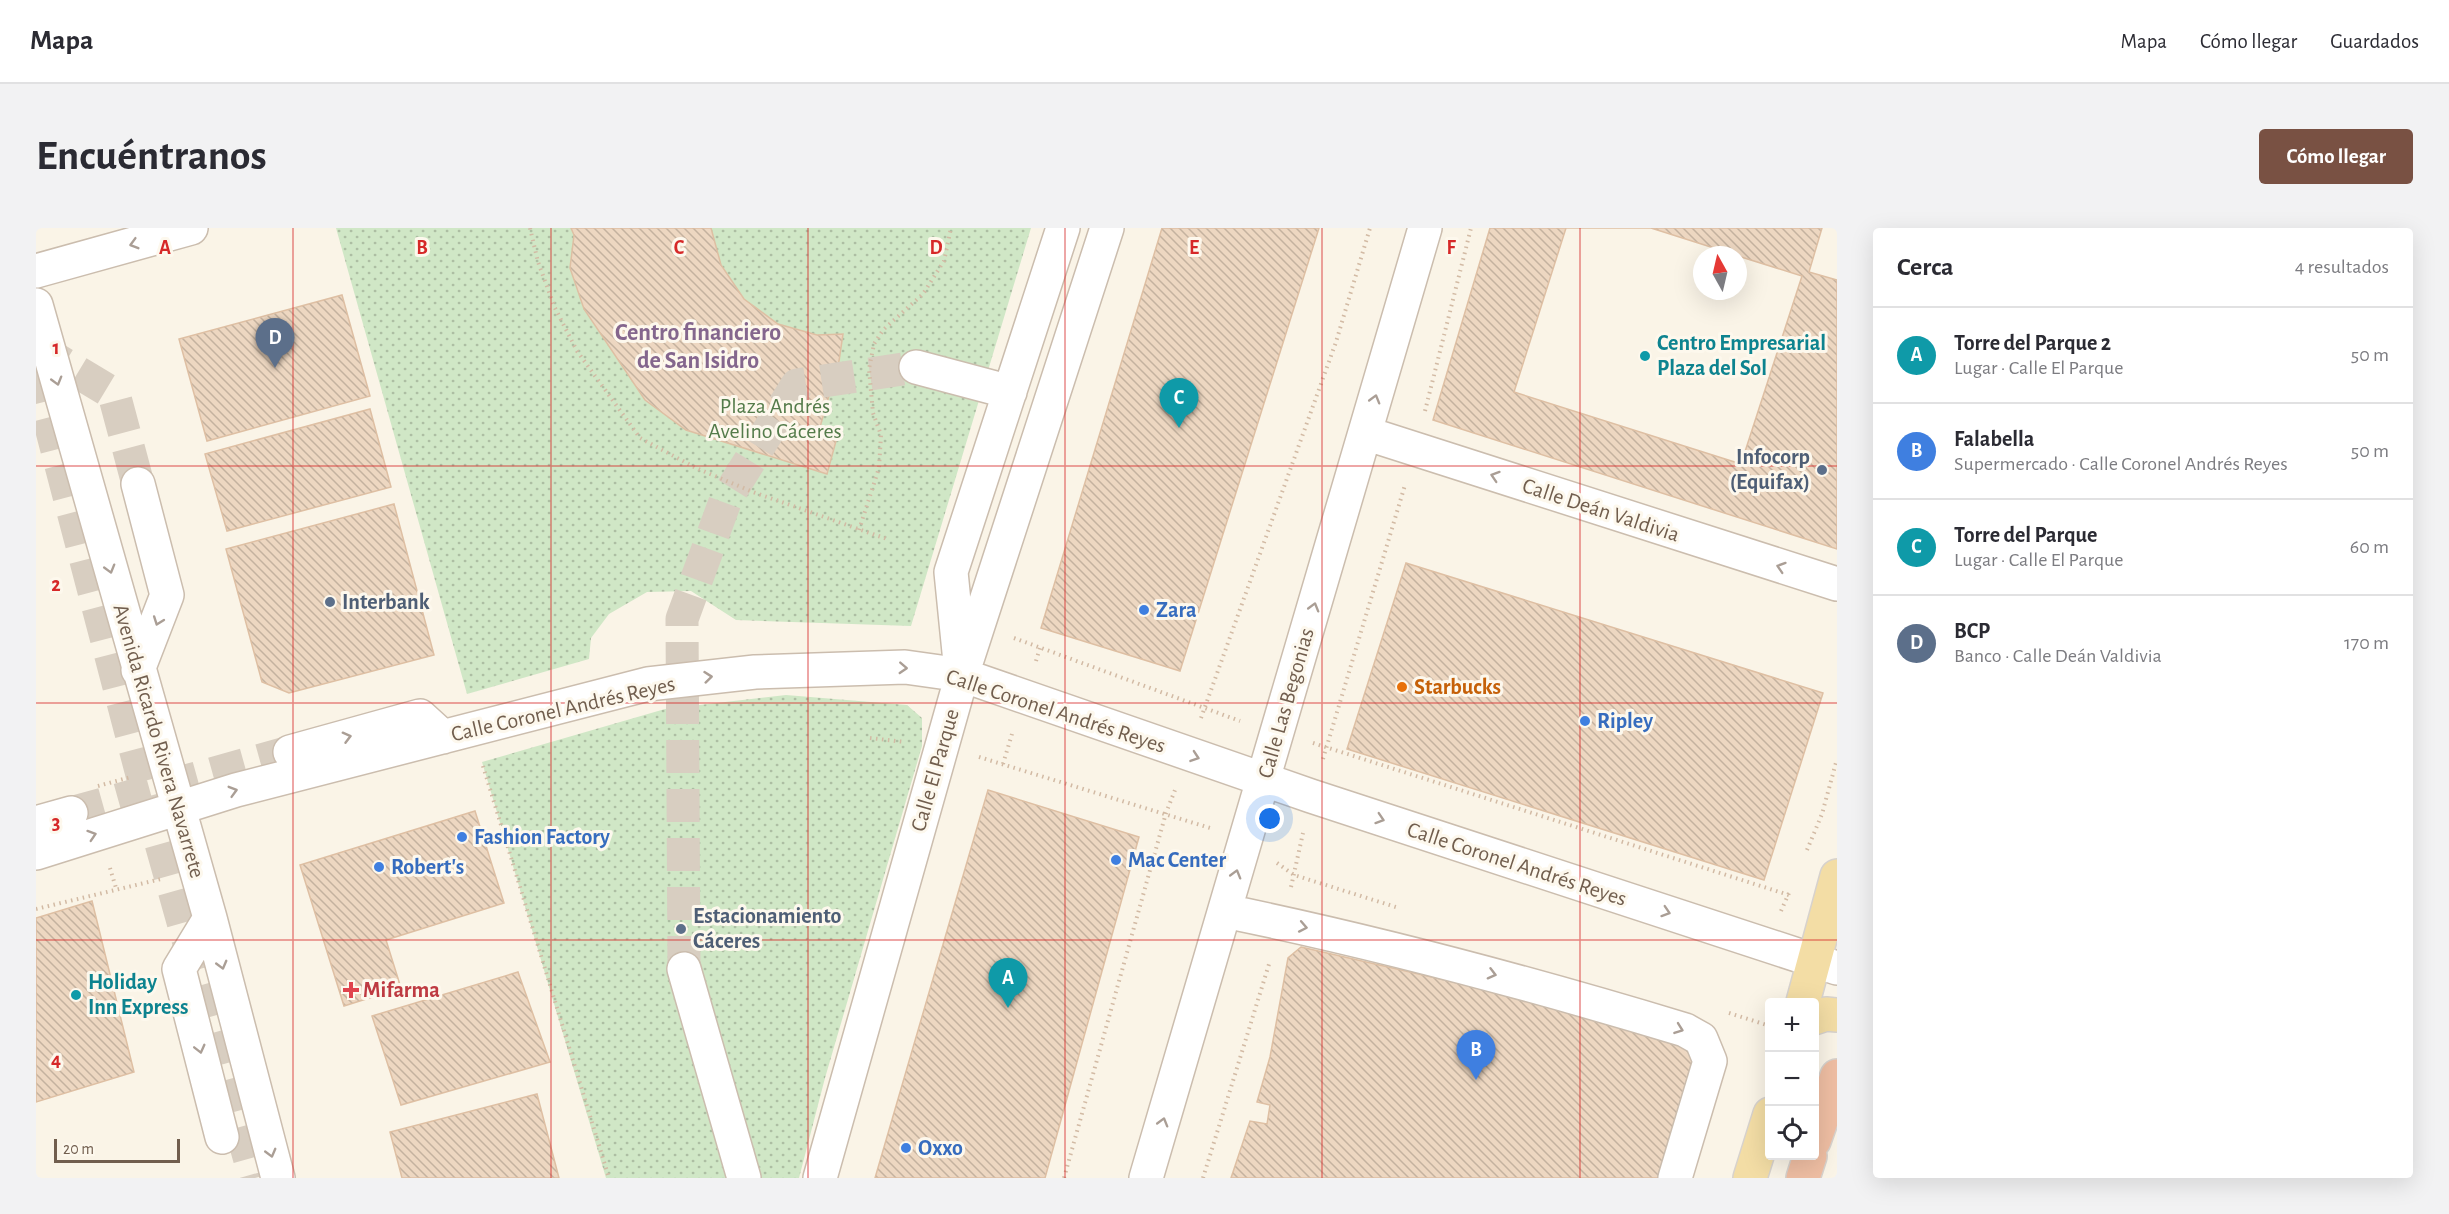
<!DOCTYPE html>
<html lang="es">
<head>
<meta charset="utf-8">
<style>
	body { margin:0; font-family:"Alegreya Sans",sans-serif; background:#f2f2f3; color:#2b2b33 }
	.controls { position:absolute; right:18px; bottom:18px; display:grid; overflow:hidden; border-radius:6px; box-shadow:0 6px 24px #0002 }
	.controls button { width:54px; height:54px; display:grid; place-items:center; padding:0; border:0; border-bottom:2px solid #e1e1e2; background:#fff; color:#2b2b33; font:30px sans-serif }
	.compass { position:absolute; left:1657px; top:18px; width:54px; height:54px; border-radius:50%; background:#fff; box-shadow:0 6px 24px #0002; rotate:352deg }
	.scale { position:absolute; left:18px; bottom:15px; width:126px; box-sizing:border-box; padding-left:6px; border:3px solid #715e4e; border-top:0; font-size:16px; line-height:21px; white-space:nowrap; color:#715e4e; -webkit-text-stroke:4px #fdf8ed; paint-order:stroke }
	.you { position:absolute; left:1234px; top:591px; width:21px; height:21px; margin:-15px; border:4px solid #fff; border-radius:50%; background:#1a73e8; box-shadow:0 0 0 9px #1a73e833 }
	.badge { display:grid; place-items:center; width:39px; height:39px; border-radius:50%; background:#795143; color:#fff; font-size:20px; font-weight:700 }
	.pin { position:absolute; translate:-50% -50px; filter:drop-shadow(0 2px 3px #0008) }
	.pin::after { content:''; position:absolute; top:32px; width:21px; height:18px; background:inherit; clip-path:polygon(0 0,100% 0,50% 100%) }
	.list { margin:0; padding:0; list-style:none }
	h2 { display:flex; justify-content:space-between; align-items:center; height:78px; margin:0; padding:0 24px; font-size:26px }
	h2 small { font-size:20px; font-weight:400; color:#7c7c81 }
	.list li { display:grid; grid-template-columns:39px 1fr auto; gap:18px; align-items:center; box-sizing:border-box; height:96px; padding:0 24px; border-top:2px solid #e1e1e2 }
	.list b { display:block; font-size:22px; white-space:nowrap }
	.list p { margin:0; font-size:20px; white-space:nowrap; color:#7c7c81 }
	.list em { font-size:20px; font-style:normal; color:#7c7c81 }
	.icon { flex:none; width:33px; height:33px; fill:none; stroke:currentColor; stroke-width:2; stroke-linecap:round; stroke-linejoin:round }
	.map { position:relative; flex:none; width:1801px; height:950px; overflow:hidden; border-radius:6px }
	header { display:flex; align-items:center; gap:36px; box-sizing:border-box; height:84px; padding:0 30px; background:#fff; border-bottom:2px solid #e1e1e2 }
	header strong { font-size:28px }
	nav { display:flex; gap:33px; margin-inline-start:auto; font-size:21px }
	.intro { display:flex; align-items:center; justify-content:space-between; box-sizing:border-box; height:144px; padding:0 36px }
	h1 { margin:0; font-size:42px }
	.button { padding:15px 27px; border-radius:6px; background:#795143; color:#fff; font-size:21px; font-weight:700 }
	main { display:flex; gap:36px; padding:0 36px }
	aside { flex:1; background:#fff; border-radius:6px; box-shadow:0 6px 24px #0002 }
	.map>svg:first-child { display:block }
	.park { fill:url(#park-dots) }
	.building { fill:url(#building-back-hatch); stroke:#debfa3; stroke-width:1.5; fill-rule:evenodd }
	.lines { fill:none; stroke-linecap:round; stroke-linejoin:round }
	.minor-tunnel { stroke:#d8cec1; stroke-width:33; stroke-dasharray:33 16; stroke-linecap:butt }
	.minor-casing { stroke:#cbbdae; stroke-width:36 }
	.major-casing { stroke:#d7d2cd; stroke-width:36 }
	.highway-casing { stroke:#d7d2cd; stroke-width:36 }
	.path { stroke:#d2baa4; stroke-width:4; stroke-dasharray:1.5 4.5; stroke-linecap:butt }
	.minor { stroke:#fff; stroke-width:33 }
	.major { stroke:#f3dda5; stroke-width:33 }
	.highway { stroke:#efbea3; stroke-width:33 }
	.oneway { stroke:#aa9e95 }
	.grid { fill:none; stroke:#d62828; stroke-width:1.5; stroke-opacity:0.55 }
	.culture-dot { fill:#0f9aa8; stroke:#fdf8ed; stroke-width:2 }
	.service-dot { fill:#5c6f8a; stroke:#fdf8ed; stroke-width:2 }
	.shop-dot { fill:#3f7fe0; stroke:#fdf8ed; stroke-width:2 }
	.food-dot { fill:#e8710a; stroke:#fdf8ed; stroke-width:2 }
	.health-dot { fill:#e0444e; stroke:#fdf8ed; stroke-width:2 }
	.labels { text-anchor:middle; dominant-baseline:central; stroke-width:6; stroke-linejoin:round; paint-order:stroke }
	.culture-label { font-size:22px; font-weight:bold; fill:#0d838f; stroke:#fdf8ed; text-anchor:start }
	.park-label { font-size:22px; fill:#547b4a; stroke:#fdf8ed }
	.service-label { font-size:22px; font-weight:bold; fill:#4e5e75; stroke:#fdf8ed; text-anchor:start }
	.street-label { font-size:22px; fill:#715e4e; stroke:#fdf8ed }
	.shop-label { font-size:22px; font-weight:bold; fill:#366cbe; stroke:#fdf8ed; text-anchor:start }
	.food-label { font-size:22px; font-weight:bold; fill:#c56008; stroke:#fdf8ed; text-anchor:start }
	.health-label { font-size:22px; font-weight:bold; fill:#be3a42; stroke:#fdf8ed; text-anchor:start }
	.neighbourhood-label { font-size:24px; font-weight:bold; fill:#84668d; stroke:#fdf8ed }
	.grid-label { font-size:20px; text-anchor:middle; font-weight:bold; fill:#d62828; stroke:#fdf8ed; stroke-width:6; stroke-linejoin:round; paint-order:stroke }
</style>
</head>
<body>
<header>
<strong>Mapa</strong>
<nav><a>Mapa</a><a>Cómo llegar</a><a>Guardados</a></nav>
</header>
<div class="intro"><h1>Encuéntranos</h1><a class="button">Cómo llegar</a></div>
<main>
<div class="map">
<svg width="1801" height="950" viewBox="0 0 1801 950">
	<defs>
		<pattern id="park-dots" width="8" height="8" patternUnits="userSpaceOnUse" patternTransform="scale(1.5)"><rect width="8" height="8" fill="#d0e7c6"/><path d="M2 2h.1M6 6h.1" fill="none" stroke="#adbea3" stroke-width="1.8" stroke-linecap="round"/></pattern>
		<pattern id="building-back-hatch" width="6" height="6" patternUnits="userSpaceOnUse" patternTransform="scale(1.5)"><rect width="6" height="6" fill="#edd7c1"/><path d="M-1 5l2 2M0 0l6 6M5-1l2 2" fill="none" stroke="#c4b29f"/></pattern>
	</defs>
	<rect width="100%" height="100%" fill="#faf4e7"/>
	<path class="park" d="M300,0H995L875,398L700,392L655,363L611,364L573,386L555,410L553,431L431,466Z
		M750,467L871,477L886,490V518L789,850L763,950H570L446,534L629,481Z"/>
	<path class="building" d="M535,0H675L685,37L708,71L742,96L781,107L807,106L803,133L782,206L800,213L791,246L650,202L609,172L548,81L534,40L538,7Z
		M1126,0H1283L1144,443L1005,400Z
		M1454,0H1786L1773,44L1801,52V321L1397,192ZM1666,27H1702V63H1666Z
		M1530,0H1615L1700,27H1666V63H1702V28L1766,48L1705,236L1478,164Z
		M306,67L334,168L171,213L143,111Z
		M334,181L355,259L191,303L169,226Z
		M358,276L398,427L253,465L226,454L190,321Z
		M1370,335L1787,465L1728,652L1311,521Z
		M952,562L1103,609L1009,950H839Z
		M439,583L468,675L350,712L365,760L308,778L264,637Z
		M56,673L98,844L0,874V690Z
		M1265,719L1648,807L1659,830L1623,950H1195L1214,893L1231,896L1234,877L1221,874L1234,829L1252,730Z
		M482,744L514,834L365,877L336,788Z
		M501,866L523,950H366L354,904Z"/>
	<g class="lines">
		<path class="minor-tunnel" d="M0,119L78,166L102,256
			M0,142L110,562L219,950
			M35,585L254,524
			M648,741L646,391L690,271L761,157L880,139"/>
		<defs>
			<path id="minor" d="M0,43L155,0
				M0,77L174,690L242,950
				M880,139L974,164
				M1329,205L1801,356
				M924,434L915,344L1027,0
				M102,442L131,367L102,256
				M254,524L384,488L407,509
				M0,595L35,585
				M0,625L200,562L612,456L719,444L869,439L926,447L1275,568L1801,740
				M1189,683C1345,715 1497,756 1649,802L1665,811L1674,833L1639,950
				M174,690L143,741L186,909
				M648,741L708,950
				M784,950L926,447L1071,0
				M1110,950L1389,0"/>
			<path id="major" d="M1767,774L1801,648
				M1778,790L1790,786L1801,787
				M1714,950L1734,886"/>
			<path id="highway" d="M1778,913L1801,848
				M1767,950L1774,928"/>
		</defs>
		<use href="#minor" class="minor-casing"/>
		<use href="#major" class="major-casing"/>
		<use href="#highway" class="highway-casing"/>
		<path class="path" d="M494,0L502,34L519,80L541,123L604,210L660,240L717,264L851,311
			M1389,183L1435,0
			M823,302L843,240L845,207L837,185L833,141L838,116L847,102L887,66L908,33L915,0
			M978,410L1204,493
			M1000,433L1004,420
			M1165,490L1300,114L1334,0
			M834,510L869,514
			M1277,515L1756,668
			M943,529L1174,600
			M1287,531L1369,257
			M967,536L976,506
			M447,538L573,950
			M62,558L95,549
			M1771,622L1786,586L1801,531
			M1241,635L1258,647L1363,680
			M74,640L80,660
			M1255,659L1267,605
			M0,681L125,651
			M1745,683L1753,665
			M1693,785L1734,798
			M1028,950L1130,585L1139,562
			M1167,950L1234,733"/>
		<use href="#minor" class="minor"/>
		<use href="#major" class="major"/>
		<use href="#highway" class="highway"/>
	</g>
	<defs><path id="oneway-chevron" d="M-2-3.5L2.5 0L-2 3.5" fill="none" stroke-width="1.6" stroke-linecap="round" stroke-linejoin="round" transform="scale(1.5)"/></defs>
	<g class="oneway">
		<use href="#oneway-chevron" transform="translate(98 16) rotate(164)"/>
		<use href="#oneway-chevron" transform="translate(21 153) rotate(74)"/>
		<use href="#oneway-chevron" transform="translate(1339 171) rotate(-74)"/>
		<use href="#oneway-chevron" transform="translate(1459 248) rotate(-162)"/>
		<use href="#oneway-chevron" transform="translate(1745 339) rotate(-162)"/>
		<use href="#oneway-chevron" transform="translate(74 341) rotate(74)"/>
		<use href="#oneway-chevron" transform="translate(1278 379) rotate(-74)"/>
		<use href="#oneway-chevron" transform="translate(122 393) rotate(110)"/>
		<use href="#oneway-chevron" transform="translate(867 440) rotate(3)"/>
		<use href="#oneway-chevron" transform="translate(672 449) rotate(-6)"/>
		<use href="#oneway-chevron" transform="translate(311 509) rotate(-15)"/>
		<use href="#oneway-chevron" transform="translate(1159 529) rotate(19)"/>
		<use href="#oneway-chevron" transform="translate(197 563) rotate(-16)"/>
		<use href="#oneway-chevron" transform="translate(1344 591) rotate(18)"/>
		<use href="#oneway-chevron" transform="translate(56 607) rotate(-18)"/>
		<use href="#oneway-chevron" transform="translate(1200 646) rotate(-74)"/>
		<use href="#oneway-chevron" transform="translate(1630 684) rotate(18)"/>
		<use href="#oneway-chevron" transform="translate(1267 699) rotate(11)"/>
		<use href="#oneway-chevron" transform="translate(186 737) rotate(75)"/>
		<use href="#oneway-chevron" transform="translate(1456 746) rotate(15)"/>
		<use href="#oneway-chevron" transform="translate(1643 801) rotate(20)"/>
		<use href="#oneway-chevron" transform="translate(164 821) rotate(76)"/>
		<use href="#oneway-chevron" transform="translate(1127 894) rotate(-74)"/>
		<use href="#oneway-chevron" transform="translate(235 925) rotate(75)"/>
	</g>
	<path class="grid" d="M257,0V950M515,0V950M772,0V950M1029,0V950M1286,0V950M1544,0V950M0,238H1801M0,475H1801M0,712H1801"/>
	<g class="culture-dot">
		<circle cx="1609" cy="128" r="6"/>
		<circle cx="40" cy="767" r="6"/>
	</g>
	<g class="service-dot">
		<circle cx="1786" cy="242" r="6"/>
		<circle cx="294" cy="374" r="6"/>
		<circle cx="645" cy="701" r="6"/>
	</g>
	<g class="shop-dot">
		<circle cx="1108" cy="382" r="6"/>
		<circle cx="1549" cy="493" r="6"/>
		<circle cx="426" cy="609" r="6"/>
		<circle cx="1080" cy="632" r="6"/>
		<circle cx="343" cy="639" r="6"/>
		<circle cx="870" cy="920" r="6"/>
	</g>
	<circle class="food-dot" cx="1366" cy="459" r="6"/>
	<path class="health-dot" d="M312 753h6v6h6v6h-6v6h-6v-6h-6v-6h6z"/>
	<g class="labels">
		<g class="culture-label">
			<text x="1621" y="115">Centro Empresarial<tspan x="1621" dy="25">Plaza del Sol</tspan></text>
			<text x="52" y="754">Holiday<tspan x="52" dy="25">Inn Express</tspan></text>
		</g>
		<g class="park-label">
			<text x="739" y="178">Plaza Andrés<tspan x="739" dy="25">Avelino Cáceres</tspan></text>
		</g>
		<g class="service-label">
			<text x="1774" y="229" text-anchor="end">Infocorp<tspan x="1774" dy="25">(Equifax)</tspan></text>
			<text x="306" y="374">Interbank</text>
			<text x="657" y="688">Estacionamiento<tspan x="657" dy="25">Cáceres</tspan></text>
		</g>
		<g class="street-label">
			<text transform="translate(1565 282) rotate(18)">Calle Deán Valdivia</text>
			<text transform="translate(1250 475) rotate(-74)">Calle Las Begonias</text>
			<text transform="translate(527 481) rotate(-13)">Calle Coronel Andrés Reyes</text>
			<text transform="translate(1020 483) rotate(18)">Calle Coronel Andrés Reyes</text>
			<text transform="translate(123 513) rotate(74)">Avenida Ricardo Rivera Navarrete</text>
			<text transform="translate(899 542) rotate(-74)">Calle El Parque</text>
			<text transform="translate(1481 636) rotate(18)">Calle Coronel Andrés Reyes</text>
		</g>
		<g class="shop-label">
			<text x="1120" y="382">Zara</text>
			<text x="1561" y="493">Ripley</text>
			<text x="438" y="609">Fashion Factory</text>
			<text x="1092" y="632">Mac Center</text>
			<text x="355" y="639">Robert's</text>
			<text x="882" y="920">Oxxo</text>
		</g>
		<g class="food-label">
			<text x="1378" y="459">Starbucks</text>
		</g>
		<g class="health-label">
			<text x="327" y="762">Mifarma</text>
		</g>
		<g class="neighbourhood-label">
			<text x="662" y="105">Centro financiero<tspan x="662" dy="28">de San Isidro</tspan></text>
		</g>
	</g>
	<g class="grid-label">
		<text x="129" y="26">A</text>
		<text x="386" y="26">B</text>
		<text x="643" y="26">C</text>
		<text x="900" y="26">D</text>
		<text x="1158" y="26">E</text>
		<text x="1415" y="26">F</text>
		<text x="20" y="126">1</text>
		<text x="20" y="363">2</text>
		<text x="20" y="601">3</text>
		<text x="20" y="838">4</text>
	</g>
</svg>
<div class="controls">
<button>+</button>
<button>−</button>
<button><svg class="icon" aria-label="locate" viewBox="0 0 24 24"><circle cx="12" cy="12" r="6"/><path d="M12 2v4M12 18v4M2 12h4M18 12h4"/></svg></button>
</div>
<svg class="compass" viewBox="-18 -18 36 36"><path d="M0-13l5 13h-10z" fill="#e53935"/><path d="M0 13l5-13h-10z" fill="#7c7c81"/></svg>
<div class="scale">20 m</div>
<div class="you"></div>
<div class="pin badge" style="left:972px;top:780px;background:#0f9aa8">A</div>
<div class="pin badge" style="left:1440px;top:852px;background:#3f7fe0">B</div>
<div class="pin badge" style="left:1143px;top:200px;background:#0f9aa8">C</div>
<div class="pin badge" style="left:239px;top:140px;background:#5c6f8a">D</div>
</div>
<aside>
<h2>Cerca<small>4 resultados</small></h2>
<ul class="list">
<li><span class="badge" style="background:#0f9aa8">A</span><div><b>Torre del Parque 2</b><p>Lugar · Calle El Parque</p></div><em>50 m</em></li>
<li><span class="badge" style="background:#3f7fe0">B</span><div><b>Falabella</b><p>Supermercado · Calle Coronel Andrés Reyes</p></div><em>50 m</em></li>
<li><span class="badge" style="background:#0f9aa8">C</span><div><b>Torre del Parque</b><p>Lugar · Calle El Parque</p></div><em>60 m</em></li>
<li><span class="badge" style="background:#5c6f8a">D</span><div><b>BCP</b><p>Banco · Calle Deán Valdivia</p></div><em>170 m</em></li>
</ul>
</aside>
</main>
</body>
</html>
